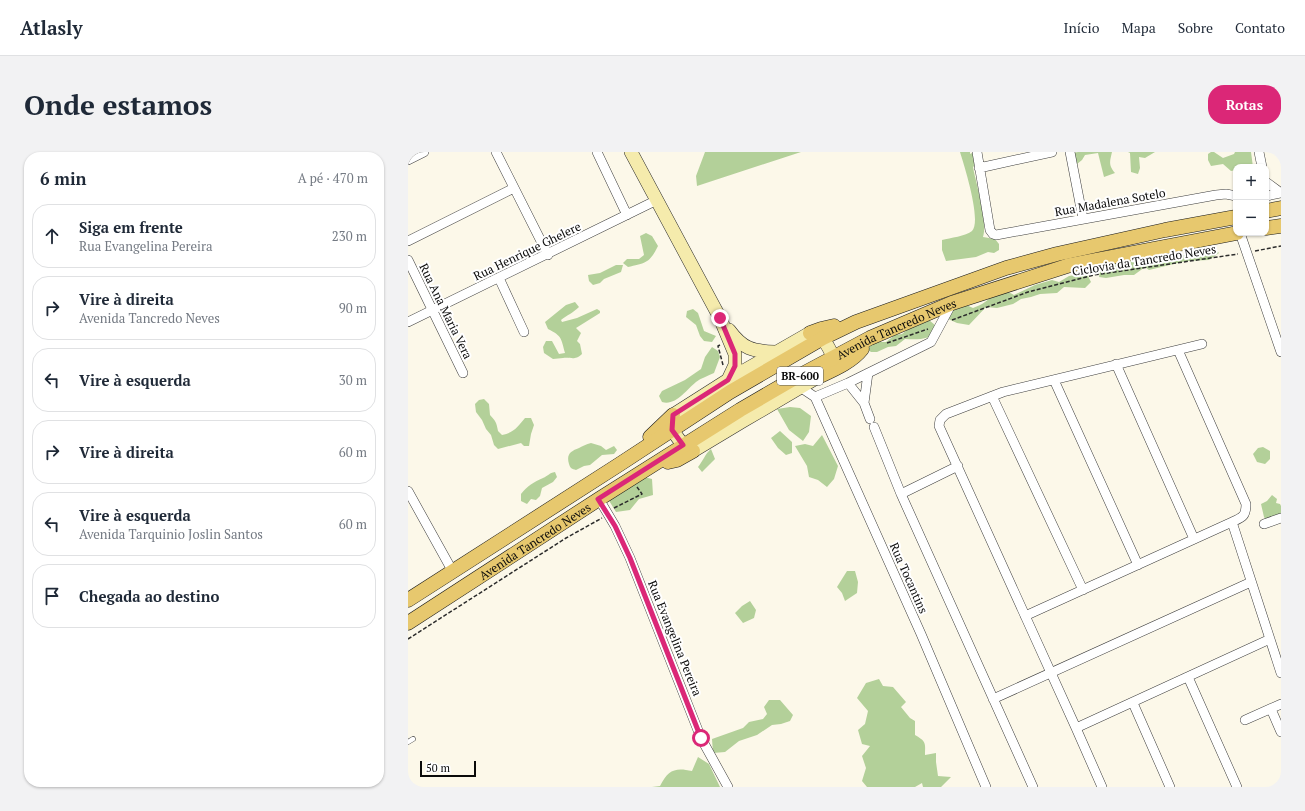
<!DOCTYPE html>
<html lang="pt">
<head>
<meta charset="utf-8">
<style>
	body { margin:0; font-family:"PT Serif",serif; background:#f2f2f3; color:#1f2937 }
	.controls { position:absolute; right:12px; top:12px; display:grid; overflow:hidden; border-radius:8px; box-shadow:0 1px 3px #0004 }
	.controls button { width:36px; height:36px; display:grid; place-items:center; padding:0; border:0; border-bottom:1px solid #e0e1e3; background:#fff; color:#1f2937; font:20px sans-serif }
	.scale { position:absolute; left:12px; bottom:10px; width:56px; box-sizing:border-box; padding-left:4px; border:2px solid #0a0a0a; border-top:0; font-size:11px; line-height:14px; white-space:nowrap; color:#0a0a0a; -webkit-text-stroke:3px #fff; paint-order:stroke }
	.stop { position:absolute; width:12px; height:12px; margin:-9px; border:3px solid #db2777; border-radius:50%; background:#fff }
	.stop.end { background:#db2777; border-color:#fff; box-shadow:0 1px 4px #0008 }
	.list { margin:0; padding:0; list-style:none }
	h2 { display:flex; justify-content:space-between; align-items:center; height:52px; margin:0; padding:0 16px; font-size:17px }
	h2 small { font-size:13px; font-weight:400; color:#747a83 }
	.list li { display:grid; grid-template-columns:26px 1fr auto; gap:12px; align-items:center; box-sizing:border-box; height:64px; margin:0 8px 8px; padding:0 8px; border:1px solid #e0e1e3; border-radius:16px }
	.list b { display:block; font-size:15px; white-space:nowrap }
	.list p { margin:0; font-size:13px; white-space:nowrap; color:#747a83 }
	.list em { font-size:13px; font-style:normal; color:#747a83 }
	.icon { flex:none; width:22px; height:22px; fill:none; stroke:currentColor; stroke-width:2; stroke-linecap:round; stroke-linejoin:round }
	.map { position:relative; flex:none; width:873px; height:635px; overflow:hidden; border-radius:16px }
	header { display:flex; align-items:center; gap:24px; box-sizing:border-box; height:56px; padding:0 20px; background:#fff; border-bottom:1px solid #e0e1e3 }
	header strong { font-size:19px }
	nav { display:flex; gap:22px; margin-inline-start:auto; font-size:14px }
	.intro { display:flex; align-items:center; justify-content:space-between; box-sizing:border-box; height:96px; padding:0 24px }
	h1 { margin:0; font-size:28px }
	.button { padding:10px 18px; border-radius:16px; background:#db2777; color:#fff; font-size:14px; font-weight:700 }
	main { display:flex; gap:24px; padding:0 24px }
	aside { flex:1; background:#fff; border-radius:16px; box-shadow:0 1px 3px #0004 }
	.map>svg:first-child { display:block }
	.forest { fill:#b3d099 }
	.lines { fill:none; stroke-linecap:round; stroke-linejoin:round }
	.lane-casing { stroke:#3d3d3d; stroke-width:5.5 }
	.street-casing { stroke:#3d3d3d; stroke-width:10 }
	.secondary-casing { stroke:#2c2c2c; stroke-width:14 }
	.primary-casing { stroke:#1b1b1b; stroke-width:15 }
	.path { stroke:#2c2c2c; stroke-width:1.5; stroke-dasharray:4 2; stroke-linecap:butt }
	.lane { stroke:#fff; stroke-width:4.5 }
	.street { stroke:#fff; stroke-width:9 }
	.secondary { stroke:#f5ebac; stroke-width:13 }
	.primary { stroke:#e7c86e; stroke-width:14 }
	.route { stroke:#db2777; stroke-width:5 }
	.labels { text-anchor:middle; dominant-baseline:central; stroke-width:4; stroke-linejoin:round; paint-order:stroke }
	.shield { fill:#fff; stroke:#545454; stroke-width:1 }
	.shield-label { font-size:11px; font-weight:bold; fill:#0a0a0a }
	.street-label { font-size:12px; fill:#0a0a0a; stroke:#fff }
</style>
</head>
<body>
<header>
<strong>Atlasly</strong>
<nav><a>Início</a><a>Mapa</a><a>Sobre</a><a>Contato</a></nav>
</header>
<div class="intro"><h1>Onde estamos</h1><a class="button">Rotas</a></div>
<main>
<aside>
<h2>6 min<small>A pé · 470 m</small></h2>
<ul class="list">
<li><svg class="icon" aria-label="ahead" viewBox="0 0 24 24"><path d="M12 20V5M6 11l6-6 6 6"/></svg><div><b>Siga em frente</b><p>Rua Evangelina Pereira</p></div><em>230 m</em></li>
<li><svg class="icon" aria-label="right" viewBox="0 0 24 24"><path d="M7 20v-9h11M14 6l5 5-5 5"/></svg><div><b>Vire à direita</b><p>Avenida Tancredo Neves</p></div><em>90 m</em></li>
<li><svg class="icon" aria-label="left" viewBox="0 0 24 24"><path d="M17 20v-9H6M10 6l-5 5 5 5"/></svg><div><b>Vire à esquerda</b></div><em>30 m</em></li>
<li><svg class="icon" aria-label="right" viewBox="0 0 24 24"><path d="M7 20v-9h11M14 6l5 5-5 5"/></svg><div><b>Vire à direita</b></div><em>60 m</em></li>
<li><svg class="icon" aria-label="left" viewBox="0 0 24 24"><path d="M17 20v-9H6M10 6l-5 5 5 5"/></svg><div><b>Vire à esquerda</b><p>Avenida Tarquinio Joslin Santos</p></div><em>60 m</em></li>
<li><svg class="icon" aria-label="arrive" viewBox="0 0 24 24"><path d="M6 21V4h12l-3 4 3 4H6"/></svg><div><b>Chegada ao destino</b></div></li>
</ul>
</aside>
<div class="map">
<svg width="873" height="635" viewBox="0 0 873 635">
	<rect width="100%" height="100%" fill="#fcf8e9"/>
	<path class="forest" d="M297,0H393L289,34L288,24Z
		M552,0H562V2L564,1L574,6L565,15C568,32 580,69 575,85L587,87L591,92V98L586,101L580,100L568,105L538,109L534,98V88C542,86 558,84 564,79C574,69 556,13 552,0Z
		M670,0H704C702,9 700,13 707,21L696,25L690,1L677,3L674,8L669,12L664,8L665,1Z
		M720,0H760H747L737,6L731,5L732,16L730,22L723,20L722,1Z
		M803,0H806L815,6L826,2L827,0H843L845,15H828V18L823,19L815,12L803,14L800,8V2Z
		M238,81L244,84L250,94C242,110 239,111 220,115L215,111L219,107H231L236,103L232,84Z
		M792,95L800,97H807L811,101L801,108L778,109L741,118L737,115L726,123H716L698,126L691,125L693,114L707,110L712,112L724,107L729,111L743,107L749,108L757,101L770,106Z
		M208,113H215L213,120L196,127L192,131L185,133L181,129L180,123L192,121Z
		M673,122L680,124L683,130L677,136L656,135L649,141L632,142L623,145L613,147L605,152L589,156L578,155L561,173L549,171L538,166L545,154L556,152L565,156C569,154 573,153 577,150C586,144 593,135 606,143L627,133L644,128L651,130L661,124Z
		M167,150L171,155C165,161 159,163 153,168L154,170L169,166L189,157L192,159V161L168,176L173,181L169,189L172,192L174,202C166,209 164,205 155,206C152,206 148,207 145,207L136,201L135,195L138,189H144L151,202L157,201C153,186 154,184 140,177L137,170L158,153Z
		M285,157L290,161L296,179L308,184L304,190L296,189L292,184L288,173L278,165L279,159Z
		M521,168L534,179C521,187 512,188 497,187L488,194L480,195L469,200H463L459,197L466,190H478L487,183L494,182L504,174Z
		M304,195L310,199L312,205L306,221C300,224 293,226 288,230C278,238 268,254 254,250L251,244L254,239L277,228L293,217L297,205Z
		M76,247L81,252L82,263C88,270 88,269 90,279L94,283C106,281 110,274 117,266H123L126,273L123,282L121,294H116L113,291L90,297L86,293L83,283L78,277L74,268L68,260L67,252L71,248Z
		M382,255L392,256L403,264L401,280L395,289L381,278L369,257Z
		M372,279L384,290V301L378,303L370,296L363,286Z
		M414,283L430,314L426,327L419,335L410,328L401,325L399,314L387,294L397,292L405,294Z
		M183,291L193,294L198,298L206,294L209,298L206,302L194,303L182,313L176,314L168,318C164,317 162,316 161,312C158,302 163,299 171,296C175,294 178,292 183,291Z
		M855,295L862,299V307L857,312L849,310L845,302L850,296Z
		M303,297L307,307L294,320L290,315C295,309 297,302 303,297Z
		M147,320L149,325L145,330L134,336L132,344L128,348L123,347L119,352L113,349V342C119,334 126,330 135,326C140,324 141,321 147,320Z
		M232,324L244,327L245,343L231,347L222,358L208,360L200,347Z
		M864,343L869,347L868,351L872,352L873,354V362L859,369L856,365L853,352L859,349Z
		M439,419H447L450,430L449,441L437,449L434,441L429,435Z
		M342,449L348,458L346,466L335,471L327,461L334,454Z
		M471,527L475,534L485,535L498,550L493,555L502,566L507,569V583C519,590 517,591 517,603L528,601V610L530,624L543,625L533,635H515L514,631L507,635H459L454,629L458,616L454,604L462,594L454,592L450,578L457,572L460,559L449,546L458,531Z
		M361,548H372L385,563L382,569L373,572L364,573L349,583L331,589L317,600L305,601L304,587L335,576L341,570L355,567L359,562L356,555Z
		M290,605L301,612L312,635H244L252,634C260,618 267,615 284,619Z"/>
	<g class="lines">
		<defs>
			<path id="lane" d="M0,590L5,587"/>
			<path id="street" d="M88,0L140,103
				M189,0L219,63
				M569,0L582,78L585,82L588,83L808,43L818,42L828,44
				M662,0L675,67
				M851,0L854,15
				M0,8L16,0
				M571,16L644,0
				M858,30L873,41
				M858,44L873,41
				M832,81L873,200
				M0,89L106,36
				M0,108L55,221
				M91,126L116,180
				M0,170L249,48
				M708,212L786,387
				M646,228L730,413
				M440,231L456,251L462,267
				M392,235L407,245L513,482L578,635
				M584,244L675,438
				M407,245L440,231L523,190L544,151
				M456,251L460,221
				M466,275L493,342
				M550,314L493,342L625,635
				M0,339L45,420
				M191,347L207,374L222,406L293,586L320,635
				M824,370L873,521
				M856,372L873,366
				M617,464L824,370C835,365 838,364 838,352L770,198
				M780,525L829,635
				M585,547L843,430
				M725,551L762,635
				M863,557L873,580
				M837,568L873,552
				M668,576L862,487
				M694,635L668,576L531,274L532,268L538,262L595,240L794,192"/>
			<path id="secondary" d="M223,0L312,166L327,202V213L320,228
				M321,178C335,197 344,199 367,200
				M402,181C416,185 420,193 425,205L417,218L410,225L335,269L285,299L275,293L264,278L265,263L320,228Z"/>
			<g id="primary">
				<path d="M858,59L873,56"/>
				<path d="M858,76L873,74"/>
				<path d="M402,181L413,177L426,174"/>
				<path d="M410,225C425,218 444,210 454,197"/>
				<path d="M242,285L265,263"/>
				<path d="M260,310L269,308L285,299"/>
				<path d="M0,448L212,312L322,240L415,186L448,170L598,116L649,102L757,78L828,65"/>
				<path id="s1" d="M0,471L191,347L332,258L387,226L462,186L544,151L662,113L829,81"/>
			</g>
		</defs>
		<use href="#lane" class="lane-casing"/>
		<use href="#street" class="street-casing"/>
		<use href="#secondary" class="secondary-casing"/>
		<use href="#primary" class="primary-casing"/>
		<path class="path" d="M847,99L873,94
			M544,168L620,140L686,123L830,102
			M479,191L520,177
			M312,193L310,194L315,213
			M206,356L234,342L229,335
			M0,487L158,386L194,366"/>
		<use href="#lane" class="lane"/>
		<use href="#street" class="street"/>
		<use href="#secondary" class="secondary"/>
		<use href="#primary" class="primary"/>
	</g>
	<g class="lines">
		<path class="route" d="M293,586L222,406L207,374L190,347L275,293L264,278L265,263L320,228L327,214V202L312,166"/>
	</g>
	<g class="labels">
		<rect class="shield" x="369" y="215" width="46" height="18" rx="3"/>
		<g class="shield-label">
			<text x="392" y="224">BR-600</text>
		</g>
		<g class="street-label">
			<text transform="translate(702 50) rotate(-10)">Rua Madalena Sotelo</text>
			<text transform="translate(119 99) rotate(-26)">Rua Henrique Ghelere</text>
			<text transform="translate(736 108) rotate(-9)">Ciclovia da Tancredo Neves</text>
			<text transform="translate(38 159) rotate(64)">Rua Ana Maria Vera</text>
			<text stroke="none"><textPath href="#s1" startOffset="571">Avenida Tancredo Neves</textPath></text>
			<text stroke="none"><textPath href="#s1" startOffset="151">Avenida Tancredo Neves</textPath></text>
			<text transform="translate(501 426) rotate(66)">Rua Tocantins</text>
			<text transform="translate(267 486) rotate(68)">Rua Evangelina Pereira</text>
		</g>
	</g>
</svg>
<div class="controls">
<button>+</button>
<button>−</button>
</div>
<div class="scale">50 m</div>
<div class="stop" style="left:293px;top:586px"></div>
<div class="stop end" style="left:312px;top:166px"></div>
</div>
</main>
</body>
</html>
